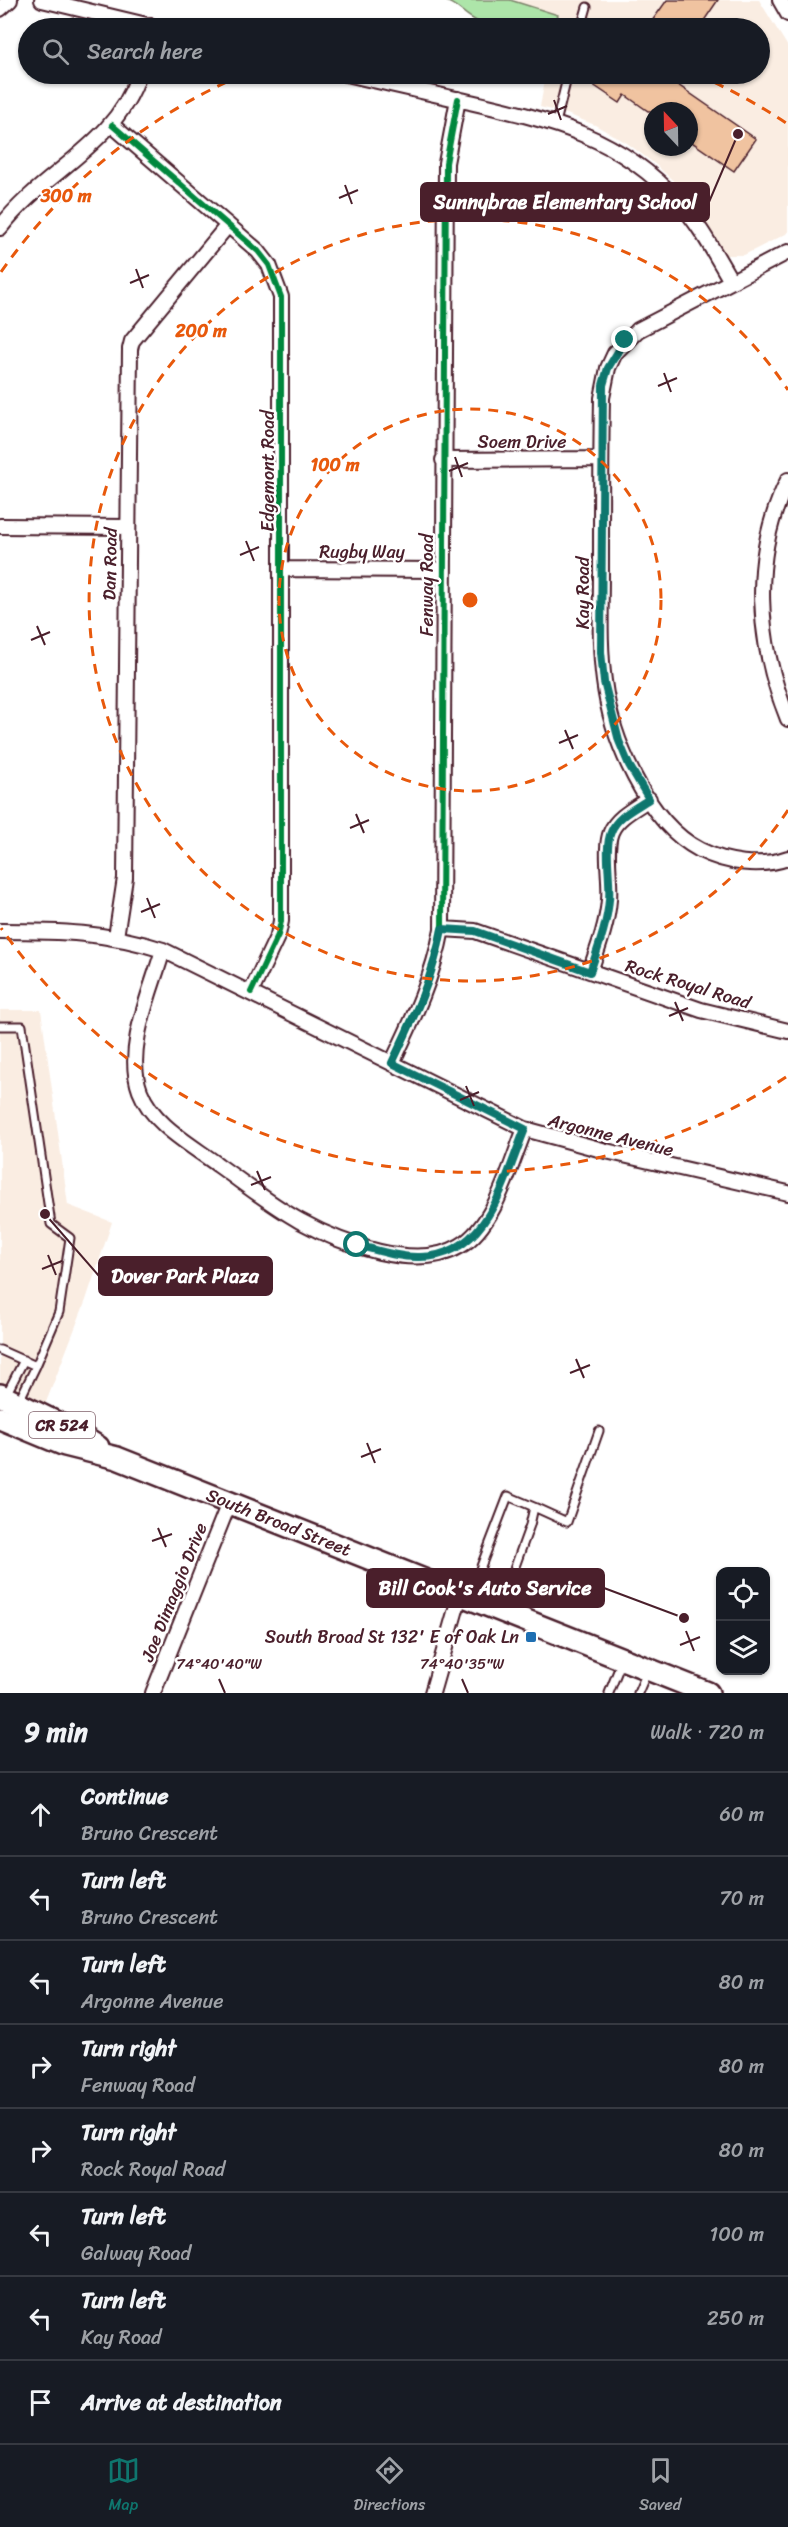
<!DOCTYPE html>
<html lang="en">
<head>
<meta charset="utf-8">
<style>
	body { margin:0; font-family:Sriracha,sans-serif; background:#20242c; color:#f1f3f6 }
	.controls { position:absolute; right:18px; bottom:18px; display:grid; overflow:hidden; border-radius:12px; box-shadow:0 2px 4px #0004 }
	.controls button { width:54px; height:54px; display:grid; place-items:center; padding:0; border:0; border-bottom:2px solid #363941; background:#171b24; color:#f1f3f6; font:30px sans-serif }
	.compass { position:absolute; left:644px; top:102px; width:54px; height:54px; border-radius:50%; background:#171b24; box-shadow:0 2px 4px #0004; rotate:338deg }
	.stop { position:absolute; width:18px; height:18px; margin:-14px; border:4px solid #0f766e; border-radius:50%; background:#fff }
	.stop.end { background:#0f766e; border-color:#fff; box-shadow:0 2px 6px #0008 }
	.list { margin:0; padding:0; list-style:none }
	h2 { display:flex; justify-content:space-between; align-items:center; height:78px; margin:0; padding:0 24px; font-size:26px }
	h2 small { font-size:20px; font-weight:400; color:#9ea1a6 }
	.list li { display:grid; grid-template-columns:39px 1fr auto; gap:18px; align-items:center; box-sizing:border-box; height:84px; padding:0 24px; border-top:2px solid #363941 }
	.list b { display:block; font-size:22px; white-space:nowrap }
	.list p { margin:0; font-size:20px; white-space:nowrap; color:#9ea1a6 }
	.list em { font-size:20px; font-style:normal; color:#9ea1a6 }
	.icon { flex:none; width:33px; height:33px; fill:none; stroke:currentColor; stroke-width:2; stroke-linecap:round; stroke-linejoin:round }
	.map { position:relative; flex:none; width:788px; height:1693px; overflow:hidden }
	.search { position:absolute; background:#171b24; box-shadow:0 2px 4px #0004; left:18px; right:18px; top:18px; height:66px; display:flex; align-items:center; gap:15px; box-sizing:border-box; padding:0 21px; border-radius:33px; color:#9ea1a6; font-size:22px }
	.sheet { height:750px; background:#171b24 }
	nav { display:flex; justify-content:space-around; align-items:center; box-sizing:border-box; height:84px; border-top:2px solid #363941; background:#171b24; font-size:16px; color:#9ea1a6 }
	nav a { display:grid; justify-items:center; gap:3px }
	nav .on { color:#0f766e }
	.map>svg:first-child { display:block }
	.built { fill:#faede2; fill-rule:evenodd }
	.green { fill:#ade5a9; stroke:#7c826a; stroke-width:1.5 }
	.building { fill:#f0c3a0; stroke:#4a1f2b; stroke-width:1.5 }
	.lines { fill:none; stroke-linecap:round; stroke-linejoin:round }
	.lane-casing { stroke:#4a1f2b; stroke-width:11 }
	.street-casing { stroke:#4a1f2b; stroke-width:18 }
	.primary-casing { stroke:#4a1f2b; stroke-width:26 }
	.lane { stroke:#fff; stroke-width:7 }
	.street { stroke:#fff; stroke-width:14 }
	.primary { stroke:#fff; stroke-width:21 }
	.cycleway-casing { stroke:#fff; stroke-width:10 }
	.cycleway { stroke:#00873e; stroke-width:6 }
	.route { stroke:#0f766e; stroke-width:8 }
	.ticks { fill:none; stroke:#4a1f2b; stroke-width:2 }
	.ring { fill:none; stroke:#e8590c; stroke-width:3; stroke-dasharray:10 8 }
	.poi-dot { fill:#1f6fb2; stroke:#fff; stroke-width:2 }
	.labels { text-anchor:middle; dominant-baseline:central; stroke-width:5; stroke-linejoin:round; paint-order:stroke }
	.shield { fill:#fff; stroke:#80626b; stroke-width:1.5 }
	.shield-label { font-size:16px; font-weight:bold; fill:#4a1f2b }
	.street-label { font-size:18px; fill:#4a1f2b; stroke:#fff }
	.poi-label { font-size:18px; fill:#4a1f2b; stroke:#fff; text-anchor:end }
	.ticks-label { font-size:15px; text-anchor:middle; fill:#4a1f2b; stroke:#fff; stroke-width:5; stroke-linejoin:round; paint-order:stroke }
	.centre { fill:#e8590c; stroke:#fff; stroke-width:3 }
	.ring-label { font-size:18px; text-anchor:middle; font-weight:bold; fill:#e8590c; stroke:#fff; stroke-width:5; stroke-linejoin:round; paint-order:stroke }
	.leader { fill:none; stroke:#4a1f2b; stroke-width:2 }
	.callout-dot { fill:#4a1f2b; stroke:#fff; stroke-width:2 }
	.callout { fill:#4a1f2b; stroke:#4a1f2b; stroke-width:2 }
	.callout-label { font-size:20px; text-anchor:middle; font-weight:bold; fill:#fff }
</style>
</head>
<body>
<div class="map">
<svg width="788" height="1693" viewBox="0 0 788 1693">
	<rect width="100%" height="100%" fill="#fff"/>
	<filter id="ink" filterUnits="userSpaceOnUse"><feTurbulence type="fractalNoise" baseFrequency=".0167" numOctaves="2"/><feDisplacementMap in="SourceGraphic" scale="12" xChannelSelector="R" yChannelSelector="G"/><feConvolveMatrix kernelMatrix="1 2 1 2 8 2 1 2 1" color-interpolation-filters="sRGB"/></filter>
	<g filter="url(#ink)">
		<path class="built" d="M510,0H759L788,47V233L744,255H726L681,188L656,165L627,143L595,125L567,114L540,107L546,74H760V28H555L558,15ZM653,111H689V147H653Z
			M0,1010H41L68,1205L112,1222L86,1300L41,1415L0,1395Z"/>
		<path class="green" d="M443,0H510L558,15L555,28C530,29 504,30 479,22C465,17 458,4 443,0Z"/>
		<path class="building" d="M667,0H718L699,28H647Z
			M577,74H662L756,139L734,171L689,140V111H648L625,95L620,103Z"/>
		<g class="lines">
			<defs>
				<path id="lane" d="M581,28L587,7
					M556,123L568,74
					M0,1026H22L51,1224L70,1238L59,1312L36,1366L0,1350
					M6,1395L24,1360
					M19,1401L36,1366
					M534,1507L567,1522L599,1431
					M470,1595L508,1496L534,1507L530,1525L500,1608
					M609,1693L621,1663
					M638,1693L647,1672"/>
				<path id="street" d="M42,0L159,28
					M780,0L788,14
					M0,9L10,0
					M346,74C387,83 428,93 470,102C553,121 619,136 679,202C700,225 715,254 731,281
					M112,125L258,251L269,265L281,297V921L278,935L251,992
					M0,228C44,170 115,147 139,74
					M788,252L638,330L615,353L608,368L602,398C601,456 601,513 601,571C601,608 599,644 604,681C611,738 646,822 700,850C726,863 760,868 788,858
					M443,460L601,459
					M788,480C750,556 757,643 788,719
					M0,526L128,527
					M282,569L442,570
					M442,929L475,931L701,1010L788,1031
					M0,931C59,931 107,932 163,950L525,1129L606,1151L788,1193
					M116,937L125,878L130,349L132,341L228,225
					M163,950C151,992 124,1049 140,1091C153,1125 190,1144 218,1165C245,1184 271,1205 300,1221C342,1244 416,1272 460,1246C495,1226 510,1165 525,1129
					M590,971C598,948 607,925 609,900C611,881 604,849 611,832C617,817 636,808 649,799
					M392,1063C413,1019 433,978 442,929L446,163L458,99
					M153,1693L229,1503
					M432,1693L460,1595"/>
				<g id="primary">
					<path d="M0,1395L71,1430L98,1447"/>
					<path id="s1" d="M0,1418L65,1445L117,1458L708,1693"/>
				</g>
			</defs>
			<use href="#lane" class="lane-casing"/>
			<use href="#street" class="street-casing"/>
			<use href="#primary" class="primary-casing"/>
			<use href="#lane" class="lane"/>
			<use href="#street" class="street"/>
			<use href="#primary" class="primary"/>
			<defs>
				<path id="cycleway" d="M112,125L258,251L269,265L281,297V921L278,935L251,992
					M392,1063C413,1019 433,978 442,929L446,163L458,99"/>
			</defs>
			<use href="#cycleway" class="cycleway-casing"/>
			<use href="#cycleway" class="cycleway"/>
		</g>
	</g>
	<g class="lines" filter="url(#ink)">
		<path class="route" d="M357,1245C377,1250 399,1258 420,1257C488,1257 504,1180 525,1129L392,1063C413,1019 433,978 442,929L475,931L590,972C598,948 607,925 609,900C611,881 604,848 611,832C617,816 636,808 649,799L629,765L619,741L604,682L601,652L603,385L608,368L625,340"/>
	</g>
	<path class="ticks" d="M554,100L561,120M548,114L567,106M345,185L352,204M339,198L358,190M136,269L143,288M130,283L149,275M664,373L671,392M658,386L677,378M455,457L462,477M449,471L468,463M246,541L254,561M240,555L259,547M37,626L45,645M31,640L50,632M565,730L573,749M559,743L578,735M356,814L364,833M350,828L369,820M147,898L155,918M141,912L160,904M675,1002L683,1021M669,1016L688,1008M466,1086L474,1106M460,1100L479,1092M257,1171L265,1190M251,1185L271,1177M48,1255L56,1275M42,1269L62,1261M576,1359L584,1378M570,1373L590,1365M367,1443L375,1463M361,1457L381,1449M158,1528L166,1547M152,1541L172,1534M686,1631L694,1651M680,1645L700,1637M219,1679L225,1693M462,1679L468,1693"/>
	<g class="ring">
		<circle cx="470" cy="600" r="191"/>
		<path d="M788 810A381 381 0 1 1 788 390"/>
		<path d="M786 1077A572 572 0 0 1 1 928M1 272A572 572 0 0 1 242 75M450 28A572 572 0 0 1 490 28M698 75A572 572 0 0 1 786 123"/>
	</g>
	<rect class="poi-dot" x="525" y="1631" width="12" height="12" rx="3"/>
	<g class="labels">
		<rect class="shield" x="29" y="1412" width="66" height="26" rx="4.5"/>
		<g class="shield-label">
			<text x="62" y="1425">CR 524</text>
		</g>
		<g class="street-label">
			<text x="522" y="442">Soem Drive</text>
			<text transform="translate(268 471) rotate(-90)">Edgemont Road</text>
			<text x="362" y="552">Rugby Way</text>
			<text transform="translate(110 564) rotate(-89)">Dan Road</text>
			<text transform="translate(427 585) rotate(-90)">Fenway Road</text>
			<text transform="translate(583 593) rotate(-90)">Kay Road</text>
			<text transform="translate(688 984) rotate(17)">Rock Royal Road</text>
			<text transform="translate(611 1135) rotate(14)">Argonne Avenue</text>
			<text stroke="none"><textPath href="#s1" startOffset="298">South Broad Street</textPath></text>
			<text transform="translate(174 1592) rotate(-68)">Joe Dimaggio Drive</text>
		</g>
		<g class="poi-label">
			<text x="519" y="1637">South Broad St 132' E of Oak Ln</text>
		</g>
	</g>
	<g class="ticks-label">
		<text x="219" y="1669">74°40'40"W</text>
		<text x="462" y="1669">74°40'35"W</text>
	</g>
	<circle cx="470" cy="600" r="9" class="centre"/>
	<g class="ring-label">
		<text x="66" y="202">300 m</text>
		<text x="201" y="337">200 m</text>
		<text x="335" y="471">100 m</text>
	</g>
	<path class="leader" d="M738 134L709 202M45 1214L99 1276M684 1618L604 1588"/>
	<g class="callout-dot">
		<circle cx="738" cy="134" r="6"/>
		<circle cx="45" cy="1214" r="6"/>
		<circle cx="684" cy="1618" r="6"/>
	</g>
	<g class="callout">
		<rect x="421" y="183" width="288" height="38" rx="6"/>
		<rect x="99" y="1257" width="173" height="38" rx="6"/>
		<rect x="367" y="1569" width="237" height="38" rx="6"/>
	</g>
	<g class="callout-label">
		<text x="565" y="209">Sunnybrae Elementary School</text>
		<text x="185" y="1283">Dover Park Plaza</text>
		<text x="485" y="1595">Bill Cook's Auto Service</text>
	</g>
</svg>
<div class="controls">
<button><svg class="icon" aria-label="locate" viewBox="0 0 24 24"><circle cx="12" cy="12" r="6"/><path d="M12 2v4M12 18v4M2 12h4M18 12h4"/></svg></button>
<button><svg class="icon" aria-label="layers" viewBox="0 0 24 24"><path d="M12 4l9 5-9 5-9-5zM3 14l9 5 9-5"/></svg></button>
</div>
<svg class="compass" viewBox="-18 -18 36 36"><path d="M0-13l5 13h-10z" fill="#e53935"/><path d="M0 13l5-13h-10z" fill="#9ea1a6"/></svg>
<div class="stop" style="left:357px;top:1245px"></div>
<div class="stop end" style="left:625px;top:340px"></div>
<div class="search"><svg class="icon" aria-label="search" viewBox="0 0 24 24"><circle cx="10" cy="10" r="6"/><path d="M15 15l6 6"/></svg>Search here</div>
</div>
<section class="sheet">
<h2>9 min<small>Walk · 720 m</small></h2>
<ul class="list">
<li><svg class="icon" aria-label="ahead" viewBox="0 0 24 24"><path d="M12 20V5M6 11l6-6 6 6"/></svg><div><b>Continue</b><p>Bruno Crescent</p></div><em>60 m</em></li>
<li><svg class="icon" aria-label="left" viewBox="0 0 24 24"><path d="M17 20v-9H6M10 6l-5 5 5 5"/></svg><div><b>Turn left</b><p>Bruno Crescent</p></div><em>70 m</em></li>
<li><svg class="icon" aria-label="left" viewBox="0 0 24 24"><path d="M17 20v-9H6M10 6l-5 5 5 5"/></svg><div><b>Turn left</b><p>Argonne Avenue</p></div><em>80 m</em></li>
<li><svg class="icon" aria-label="right" viewBox="0 0 24 24"><path d="M7 20v-9h11M14 6l5 5-5 5"/></svg><div><b>Turn right</b><p>Fenway Road</p></div><em>80 m</em></li>
<li><svg class="icon" aria-label="right" viewBox="0 0 24 24"><path d="M7 20v-9h11M14 6l5 5-5 5"/></svg><div><b>Turn right</b><p>Rock Royal Road</p></div><em>80 m</em></li>
<li><svg class="icon" aria-label="left" viewBox="0 0 24 24"><path d="M17 20v-9H6M10 6l-5 5 5 5"/></svg><div><b>Turn left</b><p>Galway Road</p></div><em>100 m</em></li>
<li><svg class="icon" aria-label="left" viewBox="0 0 24 24"><path d="M17 20v-9H6M10 6l-5 5 5 5"/></svg><div><b>Turn left</b><p>Kay Road</p></div><em>250 m</em></li>
<li><svg class="icon" aria-label="arrive" viewBox="0 0 24 24"><path d="M6 21V4h12l-3 4 3 4H6"/></svg><div><b>Arrive at destination</b></div></li>
</ul>
</section>
<nav>
<a class="on"><svg class="icon" aria-label="map" viewBox="0 0 24 24"><path d="M3 6l6-2 6 2 6-2v14l-6 2-6-2-6 2zM9 4v14M15 6v14"/></svg>Map</a>
<a><svg class="icon" aria-label="directions" viewBox="0 0 24 24"><path d="M12 3l9 9-9 9-9-9zM9 14v-3h6M13 9l2 2-2 2"/></svg>Directions</a>
<a><svg class="icon" aria-label="saved" viewBox="0 0 24 24"><path d="M7 4h10v16l-5-4-5 4z"/></svg>Saved</a>
</nav>
</body>
</html>
